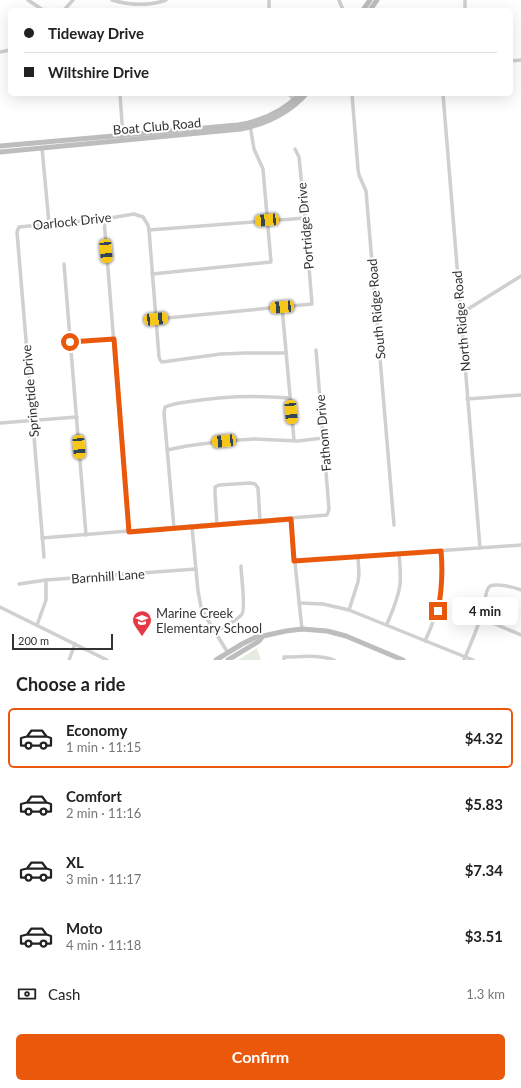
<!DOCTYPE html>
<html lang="en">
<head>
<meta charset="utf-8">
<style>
	:root { --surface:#fff; --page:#f6f6f6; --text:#222; --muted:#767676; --line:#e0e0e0; --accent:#ea580c }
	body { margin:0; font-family:Lato,sans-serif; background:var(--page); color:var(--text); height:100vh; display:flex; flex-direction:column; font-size:15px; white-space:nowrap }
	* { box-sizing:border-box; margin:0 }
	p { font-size:13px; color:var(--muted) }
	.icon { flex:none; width:22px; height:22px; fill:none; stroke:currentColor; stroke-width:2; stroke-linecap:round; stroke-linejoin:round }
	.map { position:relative; height:660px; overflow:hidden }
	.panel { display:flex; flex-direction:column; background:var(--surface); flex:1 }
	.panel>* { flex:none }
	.guide { position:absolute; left:8px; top:8px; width:505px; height:88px; border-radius:6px; box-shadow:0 4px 16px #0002; display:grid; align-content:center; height:88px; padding:0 16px; background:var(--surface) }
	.scale { position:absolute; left:12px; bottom:10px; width:101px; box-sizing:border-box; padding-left:4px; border:2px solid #333; border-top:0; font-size:11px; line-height:14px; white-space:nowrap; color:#333; -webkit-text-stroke:3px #fff; paint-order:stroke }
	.end { position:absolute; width:18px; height:18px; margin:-9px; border:5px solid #ea580c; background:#fff; box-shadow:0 0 0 2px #fff }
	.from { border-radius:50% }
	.bubble { position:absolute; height:28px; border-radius:6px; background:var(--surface); box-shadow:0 4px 16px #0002; font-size:13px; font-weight:700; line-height:28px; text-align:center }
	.car { position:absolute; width:12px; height:24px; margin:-12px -6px; border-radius:5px; box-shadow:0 0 3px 1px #0007; background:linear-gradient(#f5c518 24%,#345 0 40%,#f5c518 0 76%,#345 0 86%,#f5c518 0) }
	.guide b { display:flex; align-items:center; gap:14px; height:38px; font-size:15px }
	.guide b+b { border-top:1px solid var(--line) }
	.guide i { width:10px; height:10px; background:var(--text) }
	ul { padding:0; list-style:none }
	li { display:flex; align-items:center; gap:12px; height:60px; margin:0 8px 6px; padding:0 8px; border:2px solid transparent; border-radius:6px }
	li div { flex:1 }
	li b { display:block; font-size:15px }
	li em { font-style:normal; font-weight:700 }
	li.active { border-color:var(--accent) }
	li>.icon { width:36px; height:36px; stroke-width:1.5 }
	h2 { padding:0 16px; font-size:18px; line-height:48px }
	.pay { display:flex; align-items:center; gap:10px; height:44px; padding:0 16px; font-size:15px }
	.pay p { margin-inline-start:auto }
	.button { display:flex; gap:8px; margin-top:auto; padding:8px 16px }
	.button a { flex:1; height:46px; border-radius:6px; background:var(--accent); color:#fff; font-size:16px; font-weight:700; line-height:46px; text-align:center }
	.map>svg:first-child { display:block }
</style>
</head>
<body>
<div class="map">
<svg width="521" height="660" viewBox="0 0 521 660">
	<rect width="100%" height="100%" fill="#fff"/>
	<polygon fill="#e6ecdf" points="257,648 261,660 238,660"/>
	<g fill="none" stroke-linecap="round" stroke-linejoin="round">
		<g stroke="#d0d0d0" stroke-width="3.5">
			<polyline points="28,0 43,10"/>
			<path d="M112 0C129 5 149 6 166 0"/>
			<polyline points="269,0 269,10"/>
			<polyline points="339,0 343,10"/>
			<polyline points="64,10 73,0"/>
			<polyline points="465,10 465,0"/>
			<polyline points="0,52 10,50"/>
			<polyline points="511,61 521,60"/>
			<polyline points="120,94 123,137"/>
			<polyline points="289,94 294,100"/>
			<polyline points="352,94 358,169 359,175 366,191 394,525"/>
			<polyline points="443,94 480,548"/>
			<polyline points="42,148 49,223"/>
			<polyline points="104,219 129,532"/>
			<polyline points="149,230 305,218"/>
			<polyline points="64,264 86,535"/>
			<polyline points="152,274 271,262 263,169 254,149 250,125"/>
			<polyline points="282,307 294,440"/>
			<polyline points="460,314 521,276"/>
			<polyline points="156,319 312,304 305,218 299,157 295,149"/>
			<polyline points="71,342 114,339"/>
			<polyline points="467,399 521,395"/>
			<polyline points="0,423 77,417"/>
			<polyline points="167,450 187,446 224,441 254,439 298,441 323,438"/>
			<path d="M291 519C294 556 298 592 302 629"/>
			<polyline points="217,525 215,493 215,487 219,485 250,483 255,484 258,488 260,521"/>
			<polyline points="192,527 198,591 201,607 206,617 228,653"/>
			<path d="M174 528 164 413 165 407C172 404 179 403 186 402 221 396 255 395 290 398"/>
			<polyline points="42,538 327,515 329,509 316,350"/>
			<polyline points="44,557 17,232 19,227 104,219 134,214 143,217 148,225 149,230 159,357 160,360 162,362 221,354 246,353 286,353"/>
			<polyline points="294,561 521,545"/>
			<polyline points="19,584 46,580 196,569"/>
			<polyline points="299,603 323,604 349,610 473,660"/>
			<polyline points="0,607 107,660"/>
			<polyline points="349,610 358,582 359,574 358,557"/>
			<polyline points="481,618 521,635"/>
			<path d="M387 624C392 612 398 599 400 585 401 575 400 564 399 554"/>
			<polyline points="37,625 46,600 46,580"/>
			<path d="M215 632C222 628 237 621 242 614 246 609 241 575 241 566"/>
			<path d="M425 641C440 609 444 586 441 551"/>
			<polyline points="69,660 75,644"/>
			<path d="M284 660V657C300 657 319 654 334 660"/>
			<path d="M464 660C471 643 479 625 484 607 485 601 485 590 490 586 497 583 514 587 521 590"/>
		</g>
		<g stroke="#bdbdbd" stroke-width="5">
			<polyline points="363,10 370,0"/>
			<polyline points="370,10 377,0"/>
			<path d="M0 146 238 125C262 121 283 112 300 94"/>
			<path d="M0 152 241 129C265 124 289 113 306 94"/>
			<polyline points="216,660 242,644 256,637 263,636 286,631 302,629 327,631 346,636 403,660"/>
			<polyline points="228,660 259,641 263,636"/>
		</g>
	</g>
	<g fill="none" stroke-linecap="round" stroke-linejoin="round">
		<path stroke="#ea580c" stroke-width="5" d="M70 342 114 339 129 532 291 519 294 561 441 551C443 572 442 589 438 611"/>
	</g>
	<defs>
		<g id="school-pin" transform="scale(1)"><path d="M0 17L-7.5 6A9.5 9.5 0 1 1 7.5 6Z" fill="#e63946" stroke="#fff"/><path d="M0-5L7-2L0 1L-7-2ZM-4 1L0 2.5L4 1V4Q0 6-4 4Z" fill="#fff"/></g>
	</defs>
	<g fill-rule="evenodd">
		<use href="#school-pin" x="142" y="620"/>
	</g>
	<g text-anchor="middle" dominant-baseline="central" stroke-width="4" stroke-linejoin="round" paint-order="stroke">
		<g font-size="13" fill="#333" stroke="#fff">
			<text transform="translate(157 126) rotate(-5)">Boat Club Road</text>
			<text transform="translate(72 221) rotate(-6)">Oarlock Drive</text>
			<text transform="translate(305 226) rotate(-95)">Portridge Drive</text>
			<text transform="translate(376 309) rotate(-95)">South Ridge Road</text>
			<text transform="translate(461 321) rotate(-95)">North Ridge Road</text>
			<text transform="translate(30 391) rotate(-95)">Springtide Drive</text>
			<text transform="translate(323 433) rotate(-95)">Fathom Drive</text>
			<text transform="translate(108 576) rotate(-4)">Barnhill Lane</text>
		</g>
		<g font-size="13" fill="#333" stroke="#fff" text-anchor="start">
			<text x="156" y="613">Marine Creek<tspan x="156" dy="15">Elementary School</tspan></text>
		</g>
	</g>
</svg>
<div class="scale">200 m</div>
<i class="end from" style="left:70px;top:342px"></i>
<i class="end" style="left:438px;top:611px"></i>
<div class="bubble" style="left:452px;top:597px;width:66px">4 min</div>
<i class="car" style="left:267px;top:220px;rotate:265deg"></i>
<i class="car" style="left:106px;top:251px;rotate:175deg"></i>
<i class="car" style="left:282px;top:307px;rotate:265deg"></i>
<i class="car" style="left:156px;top:319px;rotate:84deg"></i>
<i class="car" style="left:291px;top:412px;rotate:175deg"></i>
<i class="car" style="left:224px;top:441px;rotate:264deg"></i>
<i class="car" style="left:79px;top:447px;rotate:175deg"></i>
<div class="guide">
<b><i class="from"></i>Tideway Drive</b>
<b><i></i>Wiltshire Drive</b>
</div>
</div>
<section class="panel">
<h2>Choose a ride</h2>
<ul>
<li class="active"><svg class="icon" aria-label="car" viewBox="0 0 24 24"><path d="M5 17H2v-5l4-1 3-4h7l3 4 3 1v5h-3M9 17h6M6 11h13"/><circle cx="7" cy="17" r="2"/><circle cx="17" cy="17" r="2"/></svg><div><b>Economy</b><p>1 min · 11:15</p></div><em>$4.32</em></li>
<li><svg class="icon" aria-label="car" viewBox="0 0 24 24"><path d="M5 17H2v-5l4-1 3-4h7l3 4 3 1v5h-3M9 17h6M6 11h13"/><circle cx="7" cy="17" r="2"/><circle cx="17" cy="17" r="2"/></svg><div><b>Comfort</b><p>2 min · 11:16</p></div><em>$5.83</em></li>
<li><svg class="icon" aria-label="car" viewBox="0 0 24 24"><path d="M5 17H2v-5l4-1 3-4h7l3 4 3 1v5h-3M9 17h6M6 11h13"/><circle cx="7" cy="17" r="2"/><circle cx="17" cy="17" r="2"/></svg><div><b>XL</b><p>3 min · 11:17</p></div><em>$7.34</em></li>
<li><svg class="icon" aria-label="car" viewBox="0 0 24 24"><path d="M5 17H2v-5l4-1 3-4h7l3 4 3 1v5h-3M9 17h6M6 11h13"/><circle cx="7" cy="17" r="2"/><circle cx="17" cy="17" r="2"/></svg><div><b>Moto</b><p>4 min · 11:18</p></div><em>$3.51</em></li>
</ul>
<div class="pay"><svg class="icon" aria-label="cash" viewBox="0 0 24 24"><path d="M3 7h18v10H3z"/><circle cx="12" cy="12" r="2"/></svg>Cash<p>1.3 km</p></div>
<div class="button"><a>Confirm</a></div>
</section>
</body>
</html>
